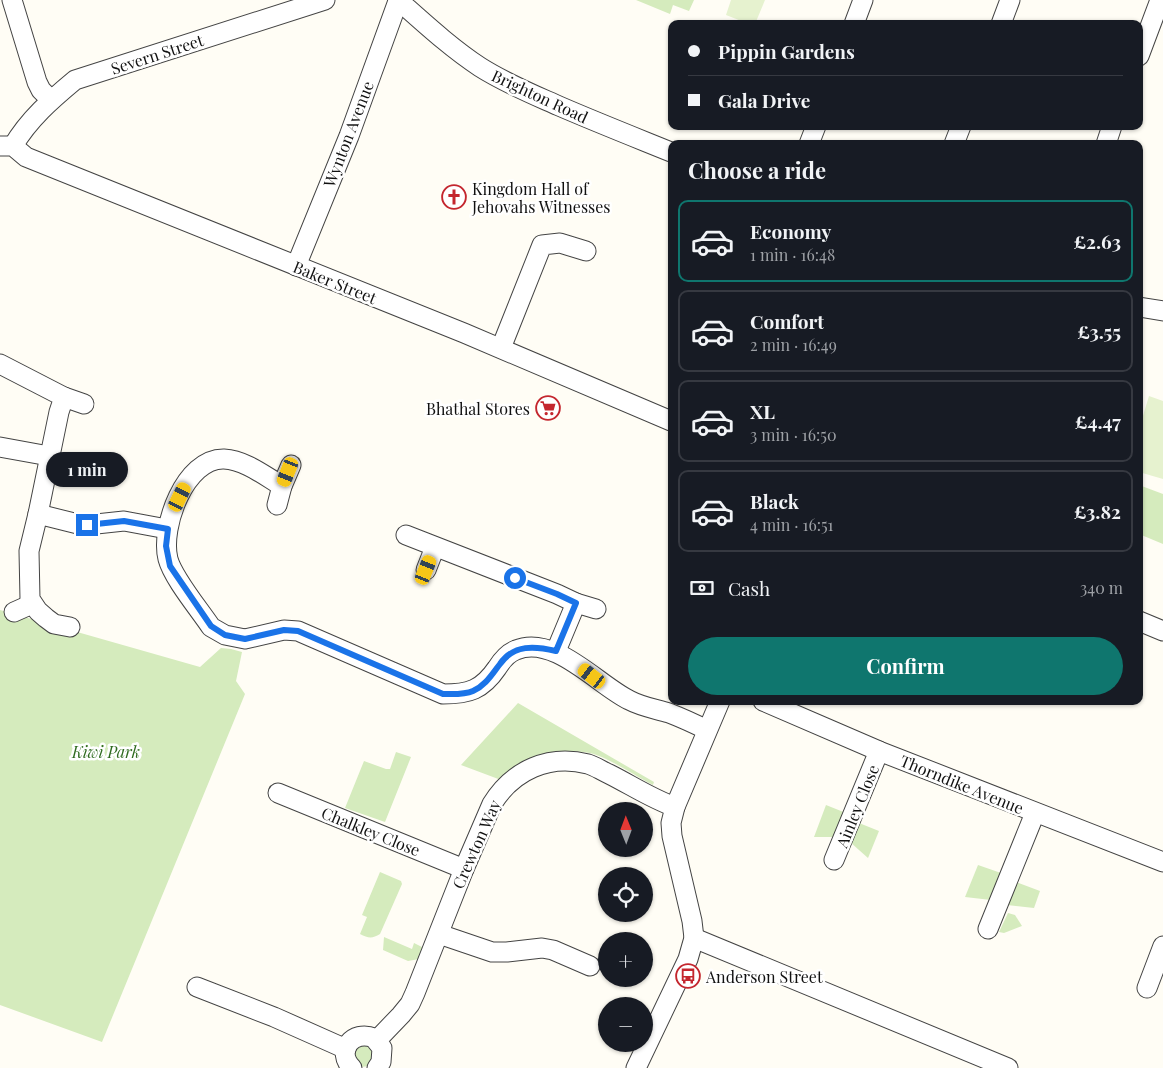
<!DOCTYPE html>
<html lang="en">
<head>
<meta charset="utf-8">
<style>
	:root { --surface:#171b24; --page:#242831; --text:#f1f3f6; --muted:#9ea1a6; --line:#363941; --accent:#0f766e }
	body { margin:0; font-family:"Playfair Display",serif; background:var(--page); color:var(--text); height:100vh; display:flex; flex-direction:column; font-size:19px; white-space:nowrap }
	* { box-sizing:border-box; margin:0 }
	p { font-size:16px; color:var(--muted) }
	.icon { flex:none; width:28px; height:28px; fill:none; stroke:currentColor; stroke-width:2; stroke-linecap:round; stroke-linejoin:round }
	.map { position:relative; flex:1; overflow:hidden }
	.panel { position:absolute; left:668px; top:140px; width:475px; height:565px; display:flex; flex-direction:column; background:var(--surface); border-radius:10px; box-shadow:0 1px 4px #0004 }
	.panel>* { flex:none }
	.hud { position:absolute; left:668px; top:20px; width:475px; height:110px; border-radius:10px; box-shadow:0 1px 4px #0004; display:grid; align-content:center; height:110px; padding:0 20px; background:var(--surface) }
	.needle { width:32px; rotate:359deg }
	.tools { position:absolute; left:598px; top:802px; display:grid; gap:10px }
	.tools a { display:grid; place-items:center; width:55px; height:55px; border-radius:50%; background:var(--surface); box-shadow:0 1px 4px #0004; font-size:25px }
	.end { position:absolute; width:22px; height:22px; margin:-11px; border:6px solid #1a73e8; background:#fff; box-shadow:0 0 0 2px #fff }
	.from { border-radius:50% }
	.bubble { position:absolute; height:35px; border-radius:18px; background:var(--surface); box-shadow:0 1px 4px #0004; font-size:16px; font-weight:700; line-height:35px; text-align:center }
	.car { position:absolute; width:15px; height:30px; margin:-15px -8px; border-radius:6px; box-shadow:0 0 4px 1px #0007; background:linear-gradient(#f5c518 24%,#345 0 40%,#f5c518 0 76%,#345 0 86%,#f5c518 0) }
	.hud b { display:flex; align-items:center; gap:18px; height:48px; font-size:19px }
	.hud b+b { border-top:1px solid var(--line) }
	.hud i { width:12px; height:12px; background:var(--text) }
	ul { padding:0; list-style:none }
	li { display:flex; align-items:center; gap:15px; height:82px; margin:0 10px 8px; padding:0 10px; border:2px solid var(--line); border-radius:10px }
	li div { flex:1 }
	li b { display:block; font-size:19px }
	li em { font-style:normal; font-weight:700 }
	li.active { border-color:var(--accent) }
	li>.icon { width:45px; height:45px; stroke-width:1.5 }
	h2 { padding:0 20px; font-size:22px; line-height:60px }
	.pay { display:flex; align-items:center; gap:12px; height:55px; padding:0 20px; font-size:19px }
	.pay p { margin-inline-start:auto }
	.primary-button { display:flex; gap:10px; margin-top:auto; padding:10px 20px }
	.primary-button a { flex:1; height:58px; border-radius:30px; background:var(--accent); color:#fff; font-size:20px; font-weight:700; line-height:58px; text-align:center }
	.map>svg:first-child { display:block }
</style>
</head>
<body>
<div class="map">
<svg width="1163" height="1068" viewBox="0 0 1163 1068">
	<rect width="100%" height="100%" fill="#fffdf5"/>
	<g fill="#d5ebbd">
		<polygon points="636,0 694,0 689,11 673,5 670,14"/>
		<polygon points="1139,485 1163,494 1163,544 1139,534"/>
		<polygon points="0,610 200,667 221,648 231,649 242,652 236,681 245,694 102,1042 0,1005"/>
		<path d="M518 703 654 782 653 785C635 776 608 757 590 753 554 747 527 757 501 780L461 765Z"/>
		<polygon points="396,752 411,757 385,822 345,808 364,761 386,769 390,769"/>
		<polygon points="826,805 846,813 837,837 814,837"/>
		<polygon points="859,823 879,831 868,858 850,842"/>
		<polygon points="978,865 1001,873 991,900 965,897"/>
		<path d="M380 872 401 881 402 884 380 934C372 939 368 938 360 934L367 917 362 915Z"/>
		<polygon points="1016,882 1040,891 1034,908 1007,905"/>
		<polygon points="1008,913 1015,915 1022,926 1004,933 999,932"/>
		<polygon points="384,937 412,949 414,943 424,948 419,959 408,961 383,950"/>
		<polygon points="361,1042 376,1049 369,1066 361,1067 356,1064 353,1049"/>
	</g>
	<g fill="#e6f2cf">
		<polygon points="731,0 765,0 755,24 749,24 726,15"/>
		<polygon points="1149,396 1163,401 1163,479 1139,472 1139,429"/>
	</g>
	<g fill="none" stroke-linecap="round" stroke-linejoin="round">
		<g stroke="#444" stroke-width="21">
			<g id="minor">
				<polyline points="12,0 37,82 41,90 51,100"/>
				<path d="M398 0C424 23 451 48 480 67 505 83 532 94 559 106 596 122 634 137 671 152"/>
				<polyline points="854,24 863,0"/>
				<polyline points="1001,24 1010,0"/>
				<polyline points="1139,56 1160,0"/>
				<polyline points="809,144 816,126"/>
				<polyline points="954,144 961,126"/>
				<polyline points="1106,144 1112,126"/>
				<polyline points="0,146 13,146 26,157 464,333 671,421"/>
				<path d="M13 146C29 119 51 100 75 80L325 0"/>
				<polyline points="296,266 349,136 398,1"/>
				<polyline points="1139,307 1163,311"/>
				<polyline points="501,348 542,245 560,243 586,251"/>
				<polyline points="0,364 64,397 59,412 38,514 29,551 30,599 38,611 46,618 54,624 70,627"/>
				<polyline points="64,397 84,404"/>
				<polyline points="0,447 49,456"/>
				<path d="M282 486C265 476 245 460 224 459 185 458 160 527 168 559 173 578 199 609 211 627L225 635 245 639 284 630 298 631 443 694C469 694 482 690 497 668 502 660 508 653 516 650 554 634 598 685 629 700 642 707 656 709 669 713 682 718 695 724 707 730"/>
				<polyline points="277,505 282,486 291,465"/>
				<polyline points="38,514 78,524 87,525 124,521 167,529"/>
				<polyline points="406,535 557,594 576,603 596,609"/>
				<polyline points="426,570 435,547"/>
				<polyline points="14,612 32,604"/>
				<polyline points="1139,621 1163,631"/>
				<polyline points="556,651 576,603"/>
				<polyline points="763,701 879,751 1163,862"/>
				<polyline points="278,793 464,869"/>
				<polyline points="834,860 879,751"/>
				<polyline points="988,929 1035,813"/>
				<polyline points="439,934 492,952 507,952 542,948 553,950 590,966"/>
				<polyline points="694,938 1008,1068"/>
				<polyline points="197,987 274,1017 346,1049"/>
				<polyline points="1147,988 1163,946"/>
				<path d="M377 1040 401 1015 410 1004 415 993 464 869 492 804C513 770 549 754 588 764 595 766 602 771 609 774 631 785 652 799 675 807"/>
				<path d="M352 1068C335 1051 353 1029 374 1038L382 1048 381 1062 377 1068"/>
				<polyline points="636,1068 688,959 694,938 692,921 672,836 671,823 675,807 720,701"/>
			</g>
		</g>
		<use href="#minor" stroke="#fff" stroke-width="19"/>
	</g>
	<g fill="none" stroke-linecap="round" stroke-linejoin="round">
		<path stroke="#1a73e8" stroke-width="6" d="M87 525 124 521 168 529 166 546 170 566 211 626 225 635 245 639 284 630 298 631 443 694C453 694 464 695 473 691 486 685 492 674 500 664 514 644 535 646 556 651L576 603 557 594 515 578"/>
	</g>
	<defs>
		<g id="church-ring" transform="scale(1.25)"><circle r="9.5" fill="#fff" stroke="#c4262e" stroke-width="1.5"/><path d="M-1.2-6h2.4v3.5h3.3v2.4h-3.3V6h-2.4V-.1h-3.3v-2.4h3.3Z" fill="#c4262e"/></g>
		<g id="supermarket-ring" transform="scale(1.25)"><circle r="9.5" fill="#fff" stroke="#c4262e" stroke-width="1.5"/><path d="M-6-5.5h2.5l.6 2H6L4.5 2H-2.5L-4.4-4H-6ZM-1.5 3.2a1.3 1.3 0 1 0 .1 0ZM3 3.2a1.3 1.3 0 1 0 .1 0Z" fill="#c4262e"/></g>
		<g id="bus-ring" transform="scale(1.25)"><circle r="9.5" fill="#fff" stroke="#c4262e" stroke-width="1.5"/><path d="M-5-6H5V4H4V6H2V4H-2V6H-4V4H-5ZM-3.5-4V0h7V-4ZM-3.5 1.2v1.5H-2V1.2ZM2 1.2v1.5H3.5V1.2Z" fill="#c4262e"/></g>
	</defs>
	<g fill-rule="evenodd">
		<use href="#church-ring" x="454" y="197"/>
		<use href="#supermarket-ring" x="548" y="408"/>
		<use href="#bus-ring" x="688" y="976"/>
	</g>
	<g text-anchor="middle" dominant-baseline="central" stroke-width="5" stroke-linejoin="round" paint-order="stroke">
		<g font-size="16" fill="#111" stroke="#fff">
			<text transform="translate(157 54) rotate(-18)">Severn Street</text>
			<text transform="translate(540 96) rotate(25)">Brighton Road</text>
			<text transform="translate(348 134) rotate(-69)">Wynton Avenue</text>
			<text transform="translate(335 282) rotate(22)">Baker Street</text>
			<text transform="translate(962 784) rotate(22)">Thorndike Avenue</text>
			<text transform="translate(857 806) rotate(-68)">Ainley Close</text>
			<text transform="translate(371 831) rotate(22)">Chalkley Close</text>
			<text transform="translate(476 844) rotate(-66)">Crewton Way</text>
		</g>
		<g font-size="16" fill="#111" stroke="#fff" text-anchor="start">
			<text x="472" y="188">Kingdom Hall of<tspan x="472" dy="18">Jehovahs Witnesses</tspan></text>
			<text x="530" y="408" text-anchor="end">Bhathal Stores</text>
			<text x="706" y="976">Anderson Street</text>
		</g>
		<g font-size="16" font-style="italic" fill="#2f6b1f" stroke="#fff">
			<text x="106" y="751">Kiwi Park</text>
		</g>
	</g>
</svg>
<div class="tools">
<a><svg class="needle" viewBox="-14 -14 28 28"><path d="M0-13l5 13h-10z" fill="#e53935"/><path d="M0 13l5-13h-10z" fill="#9ea1a6"/></svg></a>
<a><svg class="icon" aria-label="locate" viewBox="0 0 24 24"><circle cx="12" cy="12" r="6"/><path d="M12 2v4M12 18v4M2 12h4M18 12h4"/></svg></a>
<a>+</a>
<a>−</a>
</div>
<i class="end from" style="left:515px;top:578px"></i>
<i class="end" style="left:87px;top:525px"></i>
<div class="bubble" style="left:46px;top:452px;width:82px">1 min</div>
<i class="car" style="left:288px;top:472px;rotate:202deg"></i>
<i class="car" style="left:180px;top:497px;rotate:26deg"></i>
<i class="car" style="left:426px;top:570px;rotate:22deg"></i>
<i class="car" style="left:592px;top:676px;rotate:308deg"></i>
<div class="hud">
<b><i class="from"></i>Pippin Gardens</b>
<b><i></i>Gala Drive</b>
</div>
<section class="panel">
<h2>Choose a ride</h2>
<ul>
<li class="active"><svg class="icon" aria-label="car" viewBox="0 0 24 24"><path d="M5 17H2v-5l4-1 3-4h7l3 4 3 1v5h-3M9 17h6M6 11h13"/><circle cx="7" cy="17" r="2"/><circle cx="17" cy="17" r="2"/></svg><div><b>Economy</b><p>1 min · 16:48</p></div><em>£2.63</em></li>
<li><svg class="icon" aria-label="car" viewBox="0 0 24 24"><path d="M5 17H2v-5l4-1 3-4h7l3 4 3 1v5h-3M9 17h6M6 11h13"/><circle cx="7" cy="17" r="2"/><circle cx="17" cy="17" r="2"/></svg><div><b>Comfort</b><p>2 min · 16:49</p></div><em>£3.55</em></li>
<li><svg class="icon" aria-label="car" viewBox="0 0 24 24"><path d="M5 17H2v-5l4-1 3-4h7l3 4 3 1v5h-3M9 17h6M6 11h13"/><circle cx="7" cy="17" r="2"/><circle cx="17" cy="17" r="2"/></svg><div><b>XL</b><p>3 min · 16:50</p></div><em>£4.47</em></li>
<li><svg class="icon" aria-label="car" viewBox="0 0 24 24"><path d="M5 17H2v-5l4-1 3-4h7l3 4 3 1v5h-3M9 17h6M6 11h13"/><circle cx="7" cy="17" r="2"/><circle cx="17" cy="17" r="2"/></svg><div><b>Black</b><p>4 min · 16:51</p></div><em>£3.82</em></li>
</ul>
<div class="pay"><svg class="icon" aria-label="cash" viewBox="0 0 24 24"><path d="M3 7h18v10H3z"/><circle cx="12" cy="12" r="2"/></svg>Cash<p>340 m</p></div>
<div class="primary-button"><a>Confirm</a></div>
</section>
</div>
</body>
</html>
